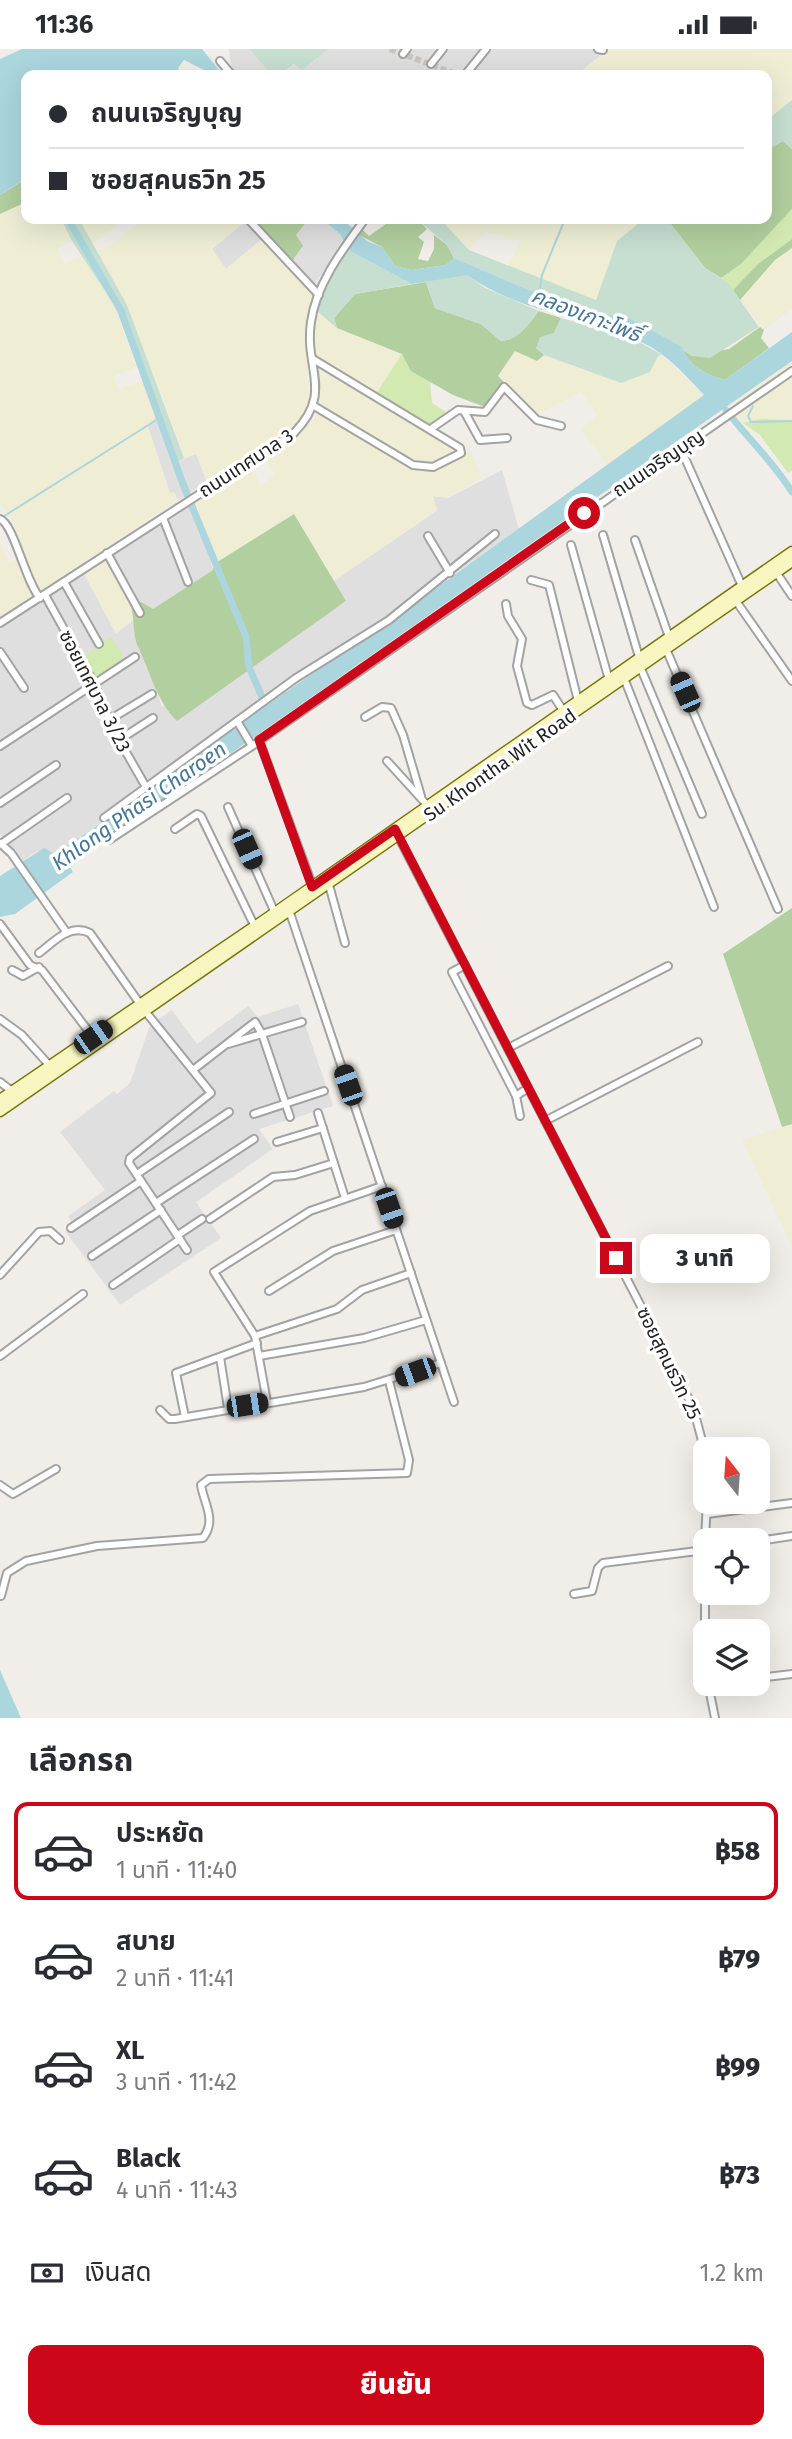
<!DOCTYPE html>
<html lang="th">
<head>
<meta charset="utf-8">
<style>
	:root { --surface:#fff; --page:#f7f7f7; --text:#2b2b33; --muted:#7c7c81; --line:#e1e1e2; --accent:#cc071a }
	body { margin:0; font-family:"Fira Sans","Noto Sans Thai",sans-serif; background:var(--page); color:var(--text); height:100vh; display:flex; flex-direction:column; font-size:26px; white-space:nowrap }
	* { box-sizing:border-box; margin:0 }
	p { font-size:23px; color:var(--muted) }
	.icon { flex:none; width:38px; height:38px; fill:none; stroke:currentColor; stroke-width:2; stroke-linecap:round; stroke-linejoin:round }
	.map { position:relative; height:1669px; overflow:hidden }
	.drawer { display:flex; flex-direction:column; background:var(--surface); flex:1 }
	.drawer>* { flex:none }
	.banner { position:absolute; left:21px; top:21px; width:751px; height:154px; border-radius:14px; box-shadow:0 7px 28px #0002; display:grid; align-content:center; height:154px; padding:0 28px; background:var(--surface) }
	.needle { width:46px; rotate:343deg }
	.tools { position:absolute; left:693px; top:1388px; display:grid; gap:14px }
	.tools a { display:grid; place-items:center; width:77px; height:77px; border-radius:14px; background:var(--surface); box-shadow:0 7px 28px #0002; font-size:35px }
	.end { position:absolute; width:32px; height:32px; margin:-16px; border:9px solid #cc071a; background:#fff; box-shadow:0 0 0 4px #fff }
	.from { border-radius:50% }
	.bubble { position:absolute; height:49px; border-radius:14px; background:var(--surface); box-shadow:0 7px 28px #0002; font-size:23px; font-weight:800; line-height:49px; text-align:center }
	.car { position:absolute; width:21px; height:42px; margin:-21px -10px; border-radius:9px; box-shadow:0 0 5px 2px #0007; background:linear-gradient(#222 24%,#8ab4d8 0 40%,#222 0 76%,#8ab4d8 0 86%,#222 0) }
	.banner b { display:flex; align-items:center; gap:24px; height:66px; font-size:26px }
	.banner b+b { border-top:2px solid var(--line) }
	.banner i { width:18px; height:18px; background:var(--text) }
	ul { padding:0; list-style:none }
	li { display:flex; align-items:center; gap:21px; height:98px; margin:0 14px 10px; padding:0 14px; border:4px solid transparent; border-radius:14px }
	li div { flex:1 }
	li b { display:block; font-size:26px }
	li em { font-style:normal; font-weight:800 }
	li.active { border-color:var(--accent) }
	li>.icon { width:63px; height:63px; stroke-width:1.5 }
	h2 { padding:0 28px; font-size:32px; line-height:84px }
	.pay { display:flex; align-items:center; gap:18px; height:77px; padding:0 28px; font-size:26px }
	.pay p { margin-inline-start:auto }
	.cta { display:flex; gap:14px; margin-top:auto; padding:14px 28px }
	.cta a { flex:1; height:80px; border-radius:14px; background:var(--accent); color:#fff; font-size:28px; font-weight:800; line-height:80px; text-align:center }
	.status { display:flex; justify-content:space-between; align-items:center; height:49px; padding:0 35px; background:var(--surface); direction:ltr }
	.status svg { height:19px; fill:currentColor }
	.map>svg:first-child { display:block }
</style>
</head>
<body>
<div class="status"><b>11:36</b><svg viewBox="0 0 49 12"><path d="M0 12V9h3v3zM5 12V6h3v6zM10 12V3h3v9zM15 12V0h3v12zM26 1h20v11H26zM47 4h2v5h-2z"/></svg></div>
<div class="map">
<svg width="792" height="1669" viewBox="0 0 792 1669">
	<rect width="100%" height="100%" fill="#f1eee9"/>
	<g fill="#e0dfdf">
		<polygon points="229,0 249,0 272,26 232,26"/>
		<polygon points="329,0 609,0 576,26 280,26 295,15 302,21"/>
		<polygon points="302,170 322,170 340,185 344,195 314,236 291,214 302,200 296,186 306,175"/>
		<polygon points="246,172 261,191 226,220 212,200"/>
		<polygon points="157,366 184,448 178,451 174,444 170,445 148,378"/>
		<polygon points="196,404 207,433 191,443 178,413"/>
		<polygon points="502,421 519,480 173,721 165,731 55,805 37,802 23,812 0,785 0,571 4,576 83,523 116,584 133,571 139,601 145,607 162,658 346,553 334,532 436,462 432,447 448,449"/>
		<polygon points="195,454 213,521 138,570 107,508"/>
		<polygon points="298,955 333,1057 259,1080 273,1100 196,1153 221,1189 120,1256 65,1182 74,1177 68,1167 105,1141 60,1083 114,1042 117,1045 130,1034 150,976 172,961 197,995 248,957 258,968"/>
	</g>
	<g fill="#efeed5">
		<polygon points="609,0 792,0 792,51 767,71 766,26 576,26"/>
		<polygon points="26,153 26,170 61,170 72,192 58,199 64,214 82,207 115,257 136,319 114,327 118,340 143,332 157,366 148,378 170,444 174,443 178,451 0,568 0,492 8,513 25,508 12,470 0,455 0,165"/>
		<polygon points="79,170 126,170 92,194"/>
		<polygon points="143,170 244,170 246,172 212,200 226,220 261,191 315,249 306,269 309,358 292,379 207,433 196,405 184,409 163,348 97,200 105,200"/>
		<polygon points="440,170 644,170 617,192 596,251 507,218 521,191 485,183 469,201"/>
		<polygon points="792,199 792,260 764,281 740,251 775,211"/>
		<polygon points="318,263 337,279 402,305 431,382 472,404 482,429 448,449 433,447 437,461 334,532 293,465 214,515 195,454 251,418 261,436 275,426 264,408 313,372 319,356 313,284"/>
		<polygon points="516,301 537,312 544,306 621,334 662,306 704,346 607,416 581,380 597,366 581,343 536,366 498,328"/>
		<polygon points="792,312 792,371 760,370 743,374 729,358"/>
		<polygon points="107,508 134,564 133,571 116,585 83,523"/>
		<polygon points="792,1075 792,1198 742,1091"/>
	</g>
	<g fill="#d2e9b1">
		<polygon points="792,160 792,190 758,215 733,241 721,229 741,215"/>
		<polygon points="402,305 411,322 430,331 432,354 446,363 431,382 374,348"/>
		<polygon points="760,370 792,371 792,422 788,424 760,386 743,374"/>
		<polygon points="111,588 125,609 96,630 83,608"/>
	</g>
	<g fill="#b2cf9f">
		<polygon points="783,92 792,100 792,160 741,215 721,229 705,219 670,174 673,170 766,170 767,101"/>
		<polygon points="24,131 26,153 0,165 0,146"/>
		<polygon points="260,170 302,170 306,174 296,186 303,197 291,214 259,179"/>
		<polygon points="393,170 417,170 427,180 418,188 424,193 418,210 428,212 434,200 434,186 447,196 454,209 446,216 411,221 395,217 382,198 359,186 363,181 369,187"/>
		<polygon points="792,190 792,199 775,211 740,251 733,241 758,215"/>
		<path d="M426 233 435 259 481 275 501 292C519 291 528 275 539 262L561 269 554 284 536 299 544 306 537 312 515 302 498 327 504 333 485 358 453 346 411 322 402 305 337 279 334 269 355 245Z"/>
		<path d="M760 278 764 281 761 289 769 299 725 331C707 326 688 317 682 298L692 307 729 300Z"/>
		<path d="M294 465 346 552 177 672C156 651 151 625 139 600 131 585 136 567 129 552L141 553 153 560 213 521 214 515Z"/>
		<polygon points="792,859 792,1075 782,1078 723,905"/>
	</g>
	<g fill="#c6dfd1">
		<polygon points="249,0 329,0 302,21 294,15 280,26 272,26"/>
		<polygon points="792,51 792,100 783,92 767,101 767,71"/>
		<polygon points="61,170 79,170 127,256 184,409 178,413 191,443 184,448 157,366 115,257 72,192"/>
		<polygon points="417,170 440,170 469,201 596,251 617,192 644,170 673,170 670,174 705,219 728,234 759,278 710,309 692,307 627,268 606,267 567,250 531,242 454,209 447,196"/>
		<path d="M348 201 412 235 355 245 334 269 337 279 318 263C319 240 336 220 348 201Z"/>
		<path d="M456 226H467L485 239 539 262C528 275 519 291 501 292L481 275 435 259 426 233Z"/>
		<path d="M561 269C597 279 632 286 662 306L658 307 650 323 621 334 544 306 536 299 540 288 554 284Z"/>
	</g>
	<g fill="#abd6dd">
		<polygon points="22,0 202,0 223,26 214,26 184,11 178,19 180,26 26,26 26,129 0,146 0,10"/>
		<path d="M322 170H342L367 192 382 198 395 217 411 221 446 216 454 209 531 242 567 250 606 267 627 268 682 298C688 317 707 326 725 331L792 283V312L104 793 70 818 73 823 15 865 0 868V827L44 799 55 805 165 731 173 721 439 537 704 346C687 328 666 304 643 294 585 267 520 264 467 226L412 235 348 201 340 185Z"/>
		<polygon points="0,1621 21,1669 0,1669"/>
	</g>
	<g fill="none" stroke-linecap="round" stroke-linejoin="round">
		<g stroke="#abd6dd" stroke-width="2">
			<polyline points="539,244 542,226 565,170"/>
			<polyline points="753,357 748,367 751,373 792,372"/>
			<polyline points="1,469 161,368"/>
		</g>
		<g stroke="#abd6dd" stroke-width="7">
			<polyline points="68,170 121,262 184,438 246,588 249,618 262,648"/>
			<path d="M726 361C748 390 773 412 792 443"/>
		</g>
		<polyline stroke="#c8c5c1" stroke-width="6" stroke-dasharray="6 3" stroke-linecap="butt" points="390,0 458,26"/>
		<g stroke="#a3a3a3" stroke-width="10">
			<g id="minor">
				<polyline points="598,0 603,1"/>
				<polyline points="403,5 407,0"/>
				<polyline points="220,12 232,26"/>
				<polyline points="431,15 443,0"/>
				<polyline points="465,26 486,0"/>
				<polyline points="248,170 319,246"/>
				<polyline points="313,310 460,399 461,404 433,418 413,416 314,357"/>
				<polyline points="464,362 480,391 507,389"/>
				<polyline points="432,379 458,361 485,363 504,338 537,371 561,377"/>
				<polyline points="684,407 742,537"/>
				<polyline points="163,469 188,533"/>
				<path d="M0 470C14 475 25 532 40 549"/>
				<polyline points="603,486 639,608"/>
				<polyline points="428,487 450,524"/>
				<polyline points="635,491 669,588"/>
				<polyline points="571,496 609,631"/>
				<polyline points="107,504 140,564"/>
				<polyline points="776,523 792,547"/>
				<polyline points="531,531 549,536 578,652"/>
				<polyline points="64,533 99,595"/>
				<polyline points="45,546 95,636 115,684 146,738"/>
				<polyline points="736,552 792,632"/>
				<polyline points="506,555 508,567 522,590 517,617 527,654 532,656 553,646 564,663"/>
				<path d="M0 574 294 384C334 343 304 320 311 273 316 235 343 200 365 170"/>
				<polyline points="666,600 778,860"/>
				<polyline points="0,603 24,639"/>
				<polyline points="639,615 702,765"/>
				<polyline points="624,629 714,858"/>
				<polyline points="365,668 382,658 391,659 403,686 421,747"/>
				<polyline points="109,671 152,645"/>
				<polyline points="237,672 252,697"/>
				<polyline points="119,691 153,669"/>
				<polyline points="259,691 314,841"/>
				<polyline points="0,697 135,608"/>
				<polyline points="387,712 428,757"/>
				<polyline points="0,754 56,716"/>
				<polyline points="228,758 275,864"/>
				<polyline points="104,769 296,629 389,571 495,485"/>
				<polyline points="175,780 197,765 201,767 256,880"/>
				<polyline points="397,785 693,1358 705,1403"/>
				<polyline points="109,791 252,697 792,322"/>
				<polyline points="0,794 11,804 67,884"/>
				<polyline points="1,795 67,749"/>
				<polyline points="329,836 345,894"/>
				<polyline points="289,861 454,1353"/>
				<polyline points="0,875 30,916 42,921 93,988"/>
				<path d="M39 904C55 892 70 874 90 884L145 962 211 1044 130 1109 129 1114 187 1201"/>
				<polyline points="465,916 452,923 516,1047"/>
				<polyline points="12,921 23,927 39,918"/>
				<polyline points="0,970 22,986 50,1017"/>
				<polyline points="228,995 302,973"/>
				<polyline points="508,999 668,917"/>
				<polyline points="193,1021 255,973 262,985 290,1068"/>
				<polyline points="0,1033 13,1043"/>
				<polyline points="318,1064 345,1149"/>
				<polyline points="254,1065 324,1042"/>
				<polyline points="520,1067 516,1047 528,1039"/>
				<polyline points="545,1072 698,993"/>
				<polyline points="277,1093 323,1079"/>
				<polyline points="137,1125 229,1063"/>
				<polyline points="156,1154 254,1090"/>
				<polyline points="210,1170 273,1128 295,1126 334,1114"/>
				<polyline points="71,1179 141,1132"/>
				<polyline points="178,1186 202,1170"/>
				<polyline points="92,1207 161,1161"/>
				<polyline points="0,1226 39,1183 50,1182 60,1191"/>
				<polyline points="113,1236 180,1190"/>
				<polyline points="269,1242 333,1202 396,1181"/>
				<polyline points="255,1287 337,1260 362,1241 411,1224"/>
				<polyline points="0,1307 83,1245"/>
				<polyline points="259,1307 364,1289 426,1271"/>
				<polyline points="220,1308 228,1359"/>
				<polyline points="267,1353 255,1287 214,1223 310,1162 382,1137"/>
				<polyline points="160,1361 169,1370 175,1370 364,1338 441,1314"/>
				<polyline points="185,1368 176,1324 257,1294"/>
				<polyline points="0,1436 13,1445 56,1420"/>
				<polyline points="707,1465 792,1454"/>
				<polyline points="705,1491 707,1452"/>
				<polyline points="758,1492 792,1487"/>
				<polyline points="705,1493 705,1611"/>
				<polyline points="574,1545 592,1542 598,1519 603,1514 705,1501"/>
				<path d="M1 1547 7 1524 26 1512 97 1497 203 1489C217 1471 204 1455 201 1436L209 1430 407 1424 409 1411 389 1332"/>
				<polyline points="758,1629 792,1625"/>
				<polyline points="708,1634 715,1669"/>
			</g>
		</g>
		<g stroke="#777809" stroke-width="13">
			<g id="secondary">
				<polyline points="0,1051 275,864 792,503"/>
				<polyline points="0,1062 792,512"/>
			</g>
		</g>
		<use href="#minor" stroke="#fff" stroke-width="6"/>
		<use href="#secondary" stroke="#f8f6c0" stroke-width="10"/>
	</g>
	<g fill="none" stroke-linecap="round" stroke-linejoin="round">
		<polyline stroke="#cc071a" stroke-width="9" points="584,464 259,691 312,838 395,780 616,1209"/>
	</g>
	<g text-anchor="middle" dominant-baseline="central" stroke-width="7" stroke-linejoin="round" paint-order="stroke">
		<g font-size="19" fill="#222" stroke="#fff">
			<text transform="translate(246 414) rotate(-33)">ถนนเทศบาล 3</text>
			<text transform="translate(658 414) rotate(-34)">ถนนเจริญบุญ</text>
			<text transform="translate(95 642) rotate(63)">ซอยเทศบาล 3/23</text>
			<text transform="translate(500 716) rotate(-35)">Su Khontha Wit Road</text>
			<text transform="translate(669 1314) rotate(64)">ซอยสุคนธวิท 25</text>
		</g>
		<g font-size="21" font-style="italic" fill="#477797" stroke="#fff">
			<text transform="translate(586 266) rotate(21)">คลองเกาะโพธิ์</text>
			<text transform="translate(139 757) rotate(-35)">Khlong Phasi Charoen</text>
		</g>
	</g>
</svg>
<div class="tools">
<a><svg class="needle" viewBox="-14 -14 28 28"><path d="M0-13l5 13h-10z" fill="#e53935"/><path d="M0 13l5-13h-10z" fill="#7c7c81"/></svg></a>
<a><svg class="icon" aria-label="locate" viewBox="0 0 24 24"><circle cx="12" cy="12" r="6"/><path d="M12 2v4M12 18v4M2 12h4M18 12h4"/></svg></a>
<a><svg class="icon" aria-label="layers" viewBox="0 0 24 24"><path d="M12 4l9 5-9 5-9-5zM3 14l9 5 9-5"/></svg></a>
</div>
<i class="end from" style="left:584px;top:464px"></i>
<i class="end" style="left:616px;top:1209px"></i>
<div class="bubble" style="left:640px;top:1185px;width:130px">3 นาที</div>
<i class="car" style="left:685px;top:643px;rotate:336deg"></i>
<i class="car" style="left:247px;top:800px;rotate:156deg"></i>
<i class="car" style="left:93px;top:988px;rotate:55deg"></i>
<i class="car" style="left:348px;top:1036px;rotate:341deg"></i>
<i class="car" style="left:389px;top:1159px;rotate:161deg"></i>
<i class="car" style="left:415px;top:1323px;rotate:250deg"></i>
<i class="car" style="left:247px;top:1356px;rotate:81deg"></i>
<div class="banner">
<b><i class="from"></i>ถนนเจริญบุญ</b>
<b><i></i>ซอยสุคนธวิท 25</b>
</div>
</div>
<section class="drawer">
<h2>เลือกรถ</h2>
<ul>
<li class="active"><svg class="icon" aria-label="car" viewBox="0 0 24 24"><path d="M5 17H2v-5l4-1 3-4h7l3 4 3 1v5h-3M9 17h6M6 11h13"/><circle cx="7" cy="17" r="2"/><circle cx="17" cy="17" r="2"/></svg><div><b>ประหยัด</b><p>1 นาที · 11:40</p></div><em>฿58</em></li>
<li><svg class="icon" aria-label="car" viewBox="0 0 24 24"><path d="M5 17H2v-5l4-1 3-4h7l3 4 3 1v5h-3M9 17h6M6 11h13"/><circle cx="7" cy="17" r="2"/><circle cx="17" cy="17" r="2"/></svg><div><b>สบาย</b><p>2 นาที · 11:41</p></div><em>฿79</em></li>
<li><svg class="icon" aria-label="car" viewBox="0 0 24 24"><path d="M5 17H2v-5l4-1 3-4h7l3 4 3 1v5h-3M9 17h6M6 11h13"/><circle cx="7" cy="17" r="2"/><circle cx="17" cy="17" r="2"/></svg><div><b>XL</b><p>3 นาที · 11:42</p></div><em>฿99</em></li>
<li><svg class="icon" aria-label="car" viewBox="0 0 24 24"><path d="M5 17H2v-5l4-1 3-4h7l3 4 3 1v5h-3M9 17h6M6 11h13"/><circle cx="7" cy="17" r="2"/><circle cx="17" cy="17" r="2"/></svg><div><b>Black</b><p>4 นาที · 11:43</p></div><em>฿73</em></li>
</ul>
<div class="pay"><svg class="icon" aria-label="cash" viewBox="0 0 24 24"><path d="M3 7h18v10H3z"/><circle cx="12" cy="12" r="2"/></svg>เงินสด<p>1.2 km</p></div>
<div class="cta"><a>ยืนยัน</a></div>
</section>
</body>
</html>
